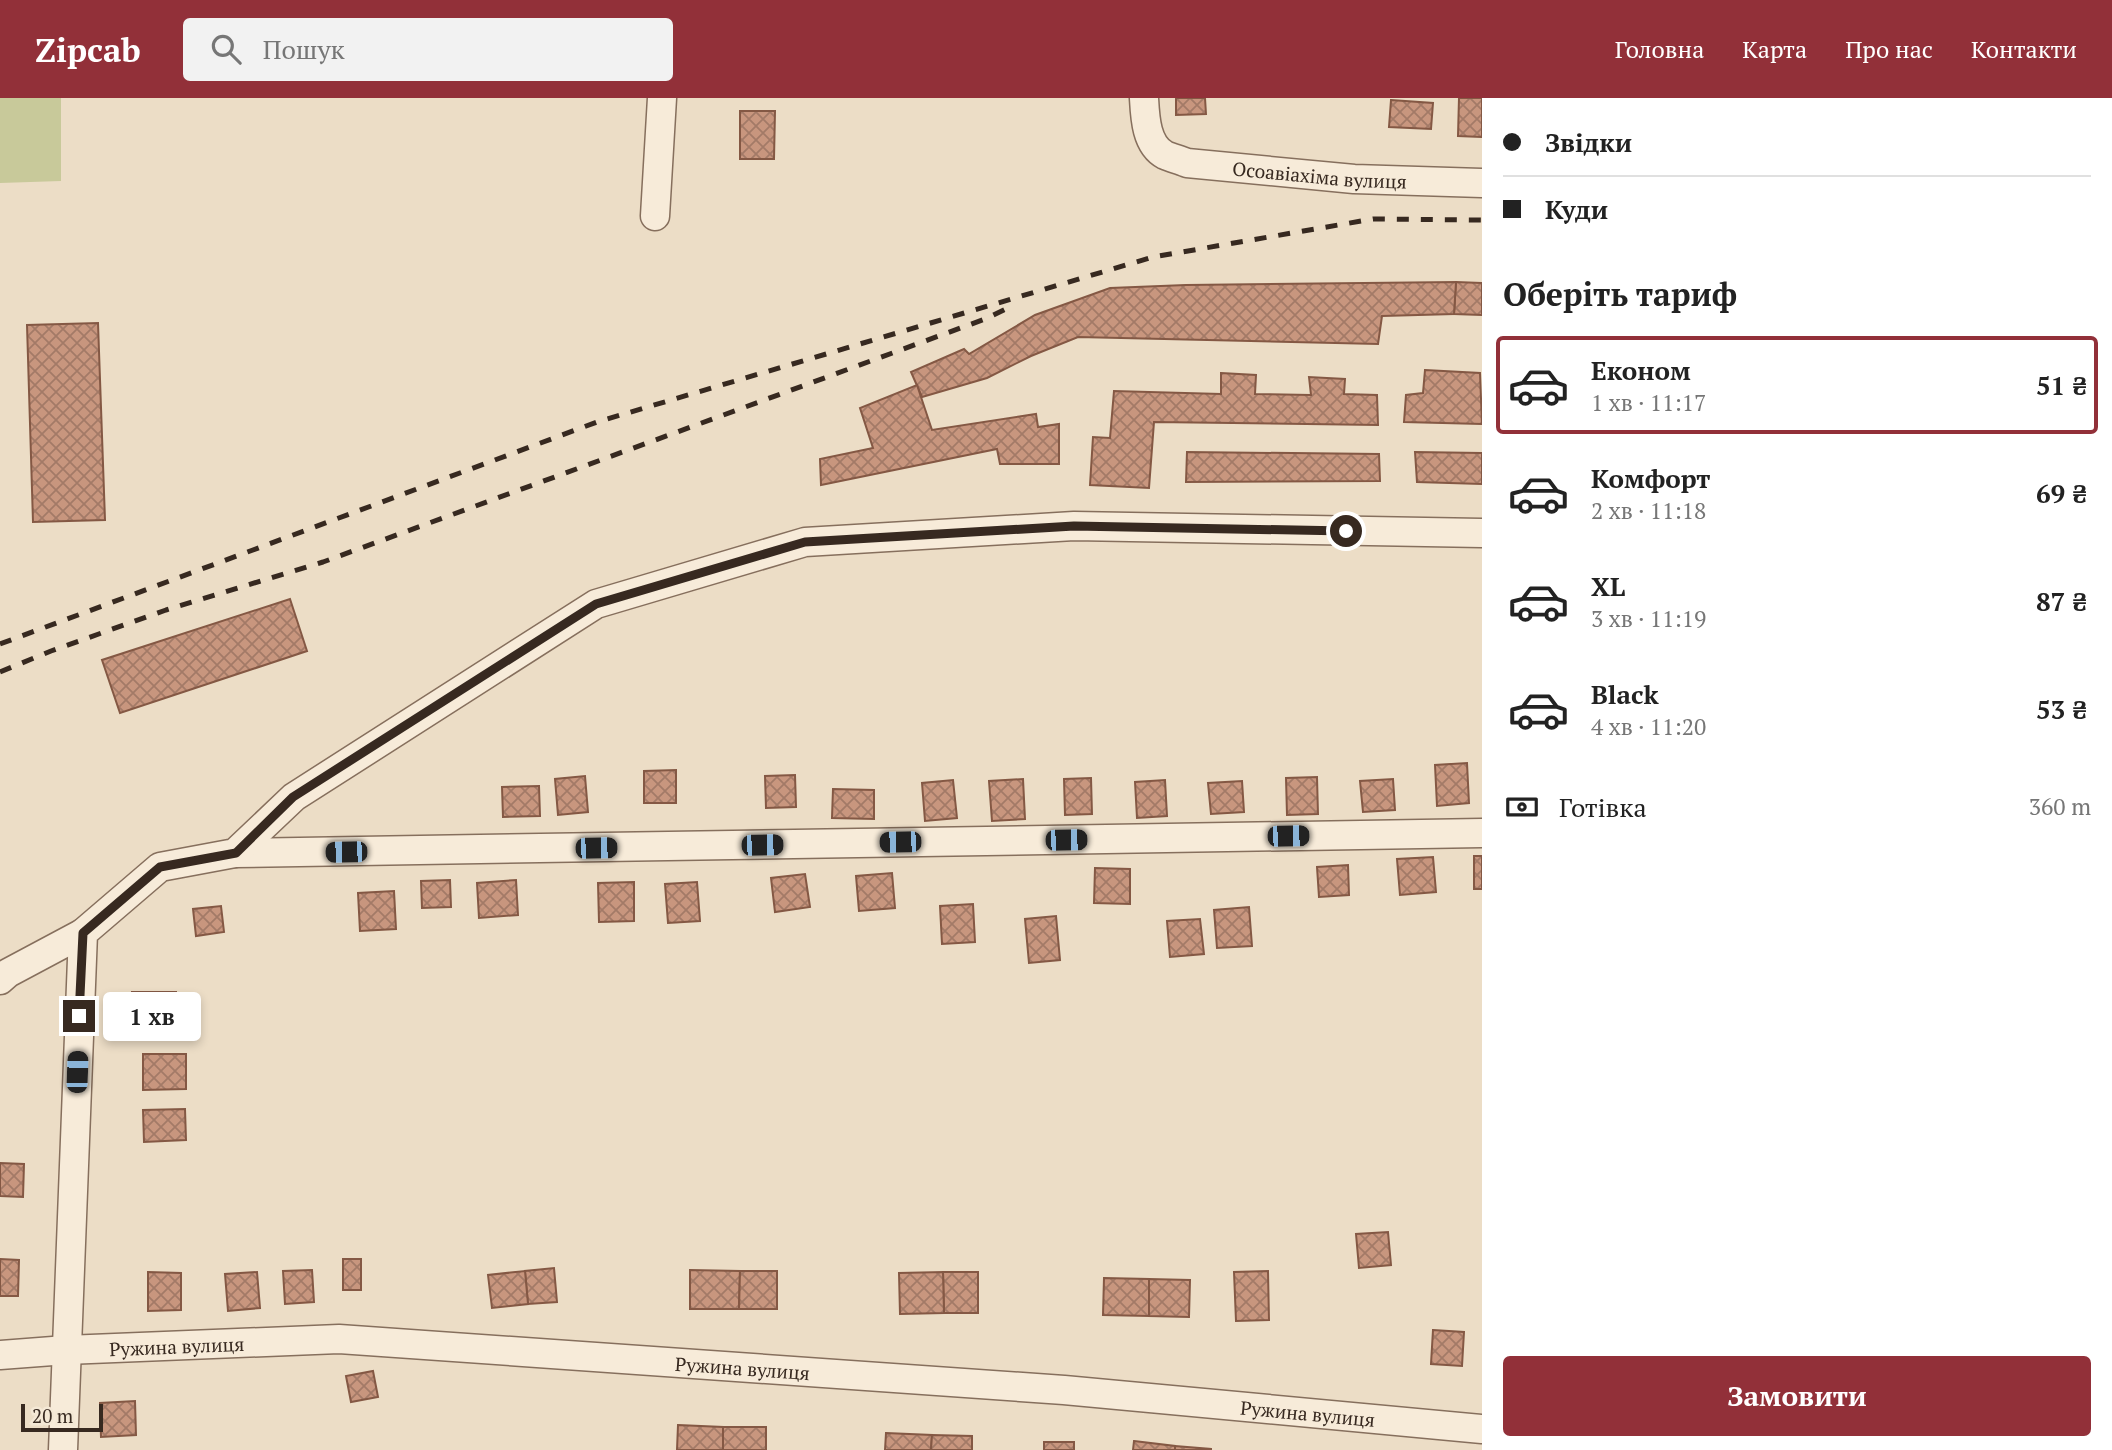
<!DOCTYPE html>
<html lang="uk">
<head>
<meta charset="utf-8">
<style>
	:root { --surface:#fff; --page:#f2f2f2; --text:#222; --muted:#767676; --line:#e0e0e0; --accent:#923039 }
	body { margin:0; font-family:"PT Serif",serif; background:var(--page); color:var(--text); height:100vh; display:flex; flex-direction:column; font-size:26px; white-space:nowrap }
	* { box-sizing:border-box; margin:0 }
	p { font-size:23px; color:var(--muted) }
	.icon { flex:none; width:38px; height:38px; fill:none; stroke:currentColor; stroke-width:2; stroke-linecap:round; stroke-linejoin:round }
	.map { position:relative; flex:1; overflow:hidden }
	.drawer { display:flex; flex-direction:column; background:var(--surface); width:630px }
	.drawer>* { flex:none }
	.guide { display:grid; align-content:center; height:154px; padding:0 21px; background:var(--surface) }
	.scale { position:absolute; left:21px; bottom:18px; width:82px; box-sizing:border-box; padding-left:7px; border:4px solid #372920; border-top:0; font-size:19px; line-height:24px; white-space:nowrap; color:#372920; -webkit-text-stroke:5px #f4e8d5; paint-order:stroke }
	.end { position:absolute; width:32px; height:32px; margin:-16px; border:9px solid #372920; background:#fff; box-shadow:0 0 0 4px #fff }
	.from { border-radius:50% }
	.bubble { position:absolute; height:49px; border-radius:7px; background:var(--surface); box-shadow:0 4px 10px #0003; font-size:23px; font-weight:700; line-height:49px; text-align:center }
	.car { position:absolute; width:21px; height:42px; margin:-21px -10px; border-radius:9px; box-shadow:0 0 5px 2px #0007; background:linear-gradient(#222 24%,#8ab4d8 0 40%,#222 0 76%,#8ab4d8 0 86%,#222 0) }
	.guide b { display:flex; align-items:center; gap:24px; height:66px; font-size:26px }
	.guide b+b { border-top:2px solid var(--line) }
	.guide i { width:18px; height:18px; background:var(--text) }
	ul { padding:0; list-style:none }
	li { display:flex; align-items:center; gap:21px; height:98px; margin:0 14px 10px; padding:0 7px; border:4px solid transparent; border-radius:7px }
	li div { flex:1 }
	li b { display:block; font-size:26px }
	li em { font-style:normal; font-weight:700 }
	li.current { border-color:var(--accent) }
	li>.icon { width:63px; height:63px; stroke-width:1.5 }
	h2 { padding:0 21px; font-size:32px; line-height:84px }
	.pay { display:flex; align-items:center; gap:18px; height:77px; padding:0 21px; font-size:26px }
	.pay p { margin-inline-start:auto }
	.cta { display:flex; gap:14px; margin-top:auto; padding:14px 21px }
	.cta a { flex:1; height:80px; border-radius:7px; background:var(--accent); color:#fff; font-size:28px; font-weight:700; line-height:80px; text-align:center }
	header { display:flex; align-items:center; gap:42px; box-sizing:border-box; height:98px; padding:0 35px; background:var(--accent); color:#fff }
	header strong { font-size:33px }
	nav { display:flex; gap:38px; margin-inline-start:auto; font-size:24px }
	.search { width:490px; height:63px; background:var(--page); display:flex; align-items:center; gap:18px; box-sizing:border-box; padding:0 24px; border-radius:7px; color:var(--muted); font-size:26px }
	main { display:flex; flex:1; min-height:0 }
	.map>svg:first-child { display:block }
</style>
</head>
<body>
<header>
<strong>Zipcab</strong>
<div class="search"><svg class="icon" aria-label="search" viewBox="0 0 24 24"><circle cx="10" cy="10" r="6"/><path d="M15 15l6 6"/></svg>Пошук</div>
<nav><a>Головна</a><a>Карта</a><a>Про нас</a><a>Контакти</a></nav>
</header>
<main>
<div class="map">
<svg width="1482" height="1352" viewBox="0 0 1482 1352">
	<defs>
		<pattern id="building-cross-hatch" width="8" height="8" patternUnits="userSpaceOnUse" patternTransform="scale(1.75)"><rect width="8" height="8" fill="#c8967e"/><path d="M0 0l8 8M0 8l8-8" fill="none" stroke="#a37a67"/></pattern>
	</defs>
	<rect width="100%" height="100%" fill="#ecddc6"/>
	<polygon fill="#c8c99a" points="0,0 61,0 61,83 0,85"/>
	<g fill="url(#building-cross-hatch)" stroke="#845844" stroke-width="2">
		<polygon points="1176,0 1205,0 1206,16 1176,17"/>
		<polygon points="1459,0 1482,0 1482,39 1458,38"/>
		<polygon points="1391,2 1433,5 1431,31 1389,29"/>
		<polygon points="740,13 775,13 774,61 740,61"/>
		<polygon points="1456,184 1482,185 1482,217 1454,216"/>
		<polygon points="1456,184 1454,216 1382,218 1378,246 1078,239 1031,258 987,280 922,299 911,274 964,251 969,256 1035,217 1110,190 1186,187"/>
		<polygon points="98,225 105,422 33,424 27,227"/>
		<polygon points="1425,272 1480,275 1482,326 1404,324 1406,297 1423,295"/>
		<polygon points="1221,275 1256,277 1255,296 1311,297 1309,279 1345,281 1344,296 1377,297 1378,327 1154,324 1149,390 1090,387 1093,339 1110,340 1114,293 1221,296"/>
		<polygon points="917,287 932,332 1036,316 1038,329 1059,326 1059,366 1000,366 997,351 821,387 820,361 873,350 860,310"/>
		<polygon points="1187,354 1379,356 1380,383 1186,384"/>
		<polygon points="1415,354 1482,355 1482,386 1417,384"/>
		<polygon points="290,501 307,553 120,615 102,562"/>
		<polygon points="1467,665 1469,705 1437,708 1435,667"/>
		<polygon points="676,672 676,705 644,705 644,673"/>
		<polygon points="795,677 796,709 766,710 765,678"/>
		<polygon points="585,678 588,714 558,717 555,681"/>
		<polygon points="1317,679 1318,716 1287,717 1286,680"/>
		<polygon points="1091,680 1092,716 1065,717 1064,681"/>
		<polygon points="1023,681 1025,721 992,723 989,683"/>
		<polygon points="1393,681 1395,712 1363,714 1360,683"/>
		<polygon points="953,682 957,720 925,723 922,685"/>
		<polygon points="1165,682 1167,718 1137,720 1135,684"/>
		<polygon points="1242,683 1244,714 1211,716 1208,685"/>
		<polygon points="539,688 540,718 503,719 502,689"/>
		<polygon points="833,691 874,692 874,721 832,720"/>
		<rect x="1474" y="758" width="8" height="33"/>
		<polygon points="1433,759 1436,794 1400,797 1397,761"/>
		<polygon points="1348,767 1349,797 1319,799 1317,769"/>
		<polygon points="1095,770 1130,771 1130,806 1094,805"/>
		<polygon points="892,775 895,810 859,813 856,778"/>
		<polygon points="805,776 810,809 775,814 771,780"/>
		<polygon points="450,782 451,809 422,810 421,783"/>
		<polygon points="516,782 518,817 479,820 477,785"/>
		<polygon points="634,784 634,823 599,824 598,785"/>
		<polygon points="697,784 700,823 668,825 665,786"/>
		<polygon points="394,793 396,831 360,833 358,795"/>
		<polygon points="973,806 975,844 942,846 940,808"/>
		<polygon points="221,808 224,834 196,838 193,811"/>
		<polygon points="1249,809 1252,848 1217,850 1214,812"/>
		<polygon points="1056,818 1060,862 1029,865 1025,821"/>
		<polygon points="1200,821 1204,856 1170,859 1167,823"/>
		<polygon points="132,894 176,894 176,932 133,932"/>
		<polygon points="143,956 186,956 186,991 143,992"/>
		<polygon points="185,1011 186,1042 144,1044 143,1012"/>
		<polygon points="0,1065 24,1066 23,1099 0,1098"/>
		<polygon points="1388,1134 1391,1167 1359,1170 1356,1136"/>
		<polygon points="0,1161 19,1162 18,1198 0,1198"/>
		<rect x="343" y="1161" width="18" height="31"/>
		<polygon points="554,1170 557,1204 528,1206 525,1173"/>
		<polygon points="312,1172 314,1204 285,1206 283,1173"/>
		<polygon points="690,1172 740,1173 739,1211 690,1211"/>
		<polygon points="525,1173 528,1206 492,1210 488,1177"/>
		<polygon points="740,1173 777,1173 777,1211 739,1211"/>
		<polygon points="1268,1173 1269,1222 1236,1223 1234,1174"/>
		<polygon points="148,1174 181,1175 181,1212 148,1213"/>
		<polygon points="257,1174 260,1210 228,1213 225,1176"/>
		<polygon points="943,1174 978,1174 978,1215 944,1215"/>
		<polygon points="943,1174 944,1215 900,1216 899,1175"/>
		<polygon points="1104,1180 1149,1181 1149,1218 1103,1217"/>
		<polygon points="1149,1181 1190,1182 1189,1219 1149,1218"/>
		<polygon points="1433,1232 1464,1234 1462,1268 1431,1266"/>
		<polygon points="373,1273 378,1299 351,1304 346,1278"/>
		<polygon points="135,1303 136,1337 101,1339 100,1305"/>
		<polygon points="678,1327 723,1329 723,1352 677,1352"/>
		<rect x="723" y="1329" width="43" height="23"/>
		<polygon points="886,1335 932,1337 931,1352 885,1352"/>
		<polygon points="932,1337 972,1338 972,1352 931,1352"/>
		<polygon points="1134,1343 1175,1348 1175,1352 1133,1352"/>
		<rect x="1044" y="1344" width="30" height="8"/>
		<polygon points="1175,1348 1211,1351 1211,1352 1175,1352"/>
	</g>
	<g fill="none" stroke-linecap="round" stroke-linejoin="round">
		<g stroke="#866f5d" stroke-width="31">
			<g id="minor">
				<path id="s1" d="M1144 0C1145 19 1146 47 1165 57 1172 60 1180 62 1187 65L1354 81 1482 85"/>
				<polyline points="655,118 662,0"/>
				<polyline points="235,755 1482,735"/>
				<polyline points="0,882 8,875 83,835"/>
				<path id="s2" d="M0 1257 66 1252 339 1241 1064 1292 1482 1331"/>
				<polyline points="63,1352 83,835 160,769 235,755 294,699 596,506 805,444 1074,428 1482,435"/>
			</g>
		</g>
		<use href="#minor" stroke="#f7ebd9" stroke-width="28"/>
		<g stroke="#372920" stroke-width="5" stroke-dasharray="12 12" stroke-linecap="butt">
			<polyline points="0,546 597,324 1153,159 1373,121 1482,122"/>
			<polyline points="0,574 51,553 166,512 323,464 985,221 1010,209"/>
		</g>
	</g>
	<g fill="none" stroke-linecap="round" stroke-linejoin="round">
		<polyline stroke="#372920" stroke-width="9" points="79,918 83,835 160,769 236,755 293,699 596,506 805,444 1074,428 1346,433"/>
	</g>
	<g text-anchor="middle" dominant-baseline="central" stroke-width="5" stroke-linejoin="round" paint-order="stroke">
		<g font-size="19" fill="#372920" stroke="#f4e8d5">
			<text stroke="none"><textPath href="#s1" startOffset="220">Осоавіахіма вулиця</textPath></text>
			<text stroke="none"><textPath href="#s2" startOffset="177">Ружина вулиця</textPath></text>
			<text stroke="none"><textPath href="#s2" startOffset="744">Ружина вулиця</textPath></text>
			<text stroke="none"><textPath href="#s2" startOffset="1311">Ружина вулиця</textPath></text>
		</g>
	</g>
</svg>
<div class="scale">20 m</div>
<i class="end from" style="left:1346px;top:433px"></i>
<i class="end" style="left:79px;top:918px"></i>
<div class="bubble" style="left:103px;top:894px;width:98px">1 хв</div>
<i class="car" style="left:1288px;top:738px;rotate:89deg"></i>
<i class="car" style="left:1066px;top:742px;rotate:89deg"></i>
<i class="car" style="left:900px;top:744px;rotate:269deg"></i>
<i class="car" style="left:762px;top:747px;rotate:89deg"></i>
<i class="car" style="left:596px;top:750px;rotate:89deg"></i>
<i class="car" style="left:346px;top:754px;rotate:269deg"></i>
<i class="car" style="left:77px;top:974px;rotate:2deg"></i>
</div>
<section class="drawer">
<div class="guide">
<b><i class="from"></i>Звідки</b>
<b><i></i>Куди</b>
</div>
<h2>Оберіть тариф</h2>
<ul>
<li class="current"><svg class="icon" aria-label="car" viewBox="0 0 24 24"><path d="M5 17H2v-5l4-1 3-4h7l3 4 3 1v5h-3M9 17h6M6 11h13"/><circle cx="7" cy="17" r="2"/><circle cx="17" cy="17" r="2"/></svg><div><b>Економ</b><p>1 хв · 11:17</p></div><em>51 ₴</em></li>
<li><svg class="icon" aria-label="car" viewBox="0 0 24 24"><path d="M5 17H2v-5l4-1 3-4h7l3 4 3 1v5h-3M9 17h6M6 11h13"/><circle cx="7" cy="17" r="2"/><circle cx="17" cy="17" r="2"/></svg><div><b>Комфорт</b><p>2 хв · 11:18</p></div><em>69 ₴</em></li>
<li><svg class="icon" aria-label="car" viewBox="0 0 24 24"><path d="M5 17H2v-5l4-1 3-4h7l3 4 3 1v5h-3M9 17h6M6 11h13"/><circle cx="7" cy="17" r="2"/><circle cx="17" cy="17" r="2"/></svg><div><b>XL</b><p>3 хв · 11:19</p></div><em>87 ₴</em></li>
<li><svg class="icon" aria-label="car" viewBox="0 0 24 24"><path d="M5 17H2v-5l4-1 3-4h7l3 4 3 1v5h-3M9 17h6M6 11h13"/><circle cx="7" cy="17" r="2"/><circle cx="17" cy="17" r="2"/></svg><div><b>Black</b><p>4 хв · 11:20</p></div><em>53 ₴</em></li>
</ul>
<div class="pay"><svg class="icon" aria-label="cash" viewBox="0 0 24 24"><path d="M3 7h18v10H3z"/><circle cx="12" cy="12" r="2"/></svg>Готівка<p>360 m</p></div>
<div class="cta"><a>Замовити</a></div>
</section>
</main>
</body>
</html>
